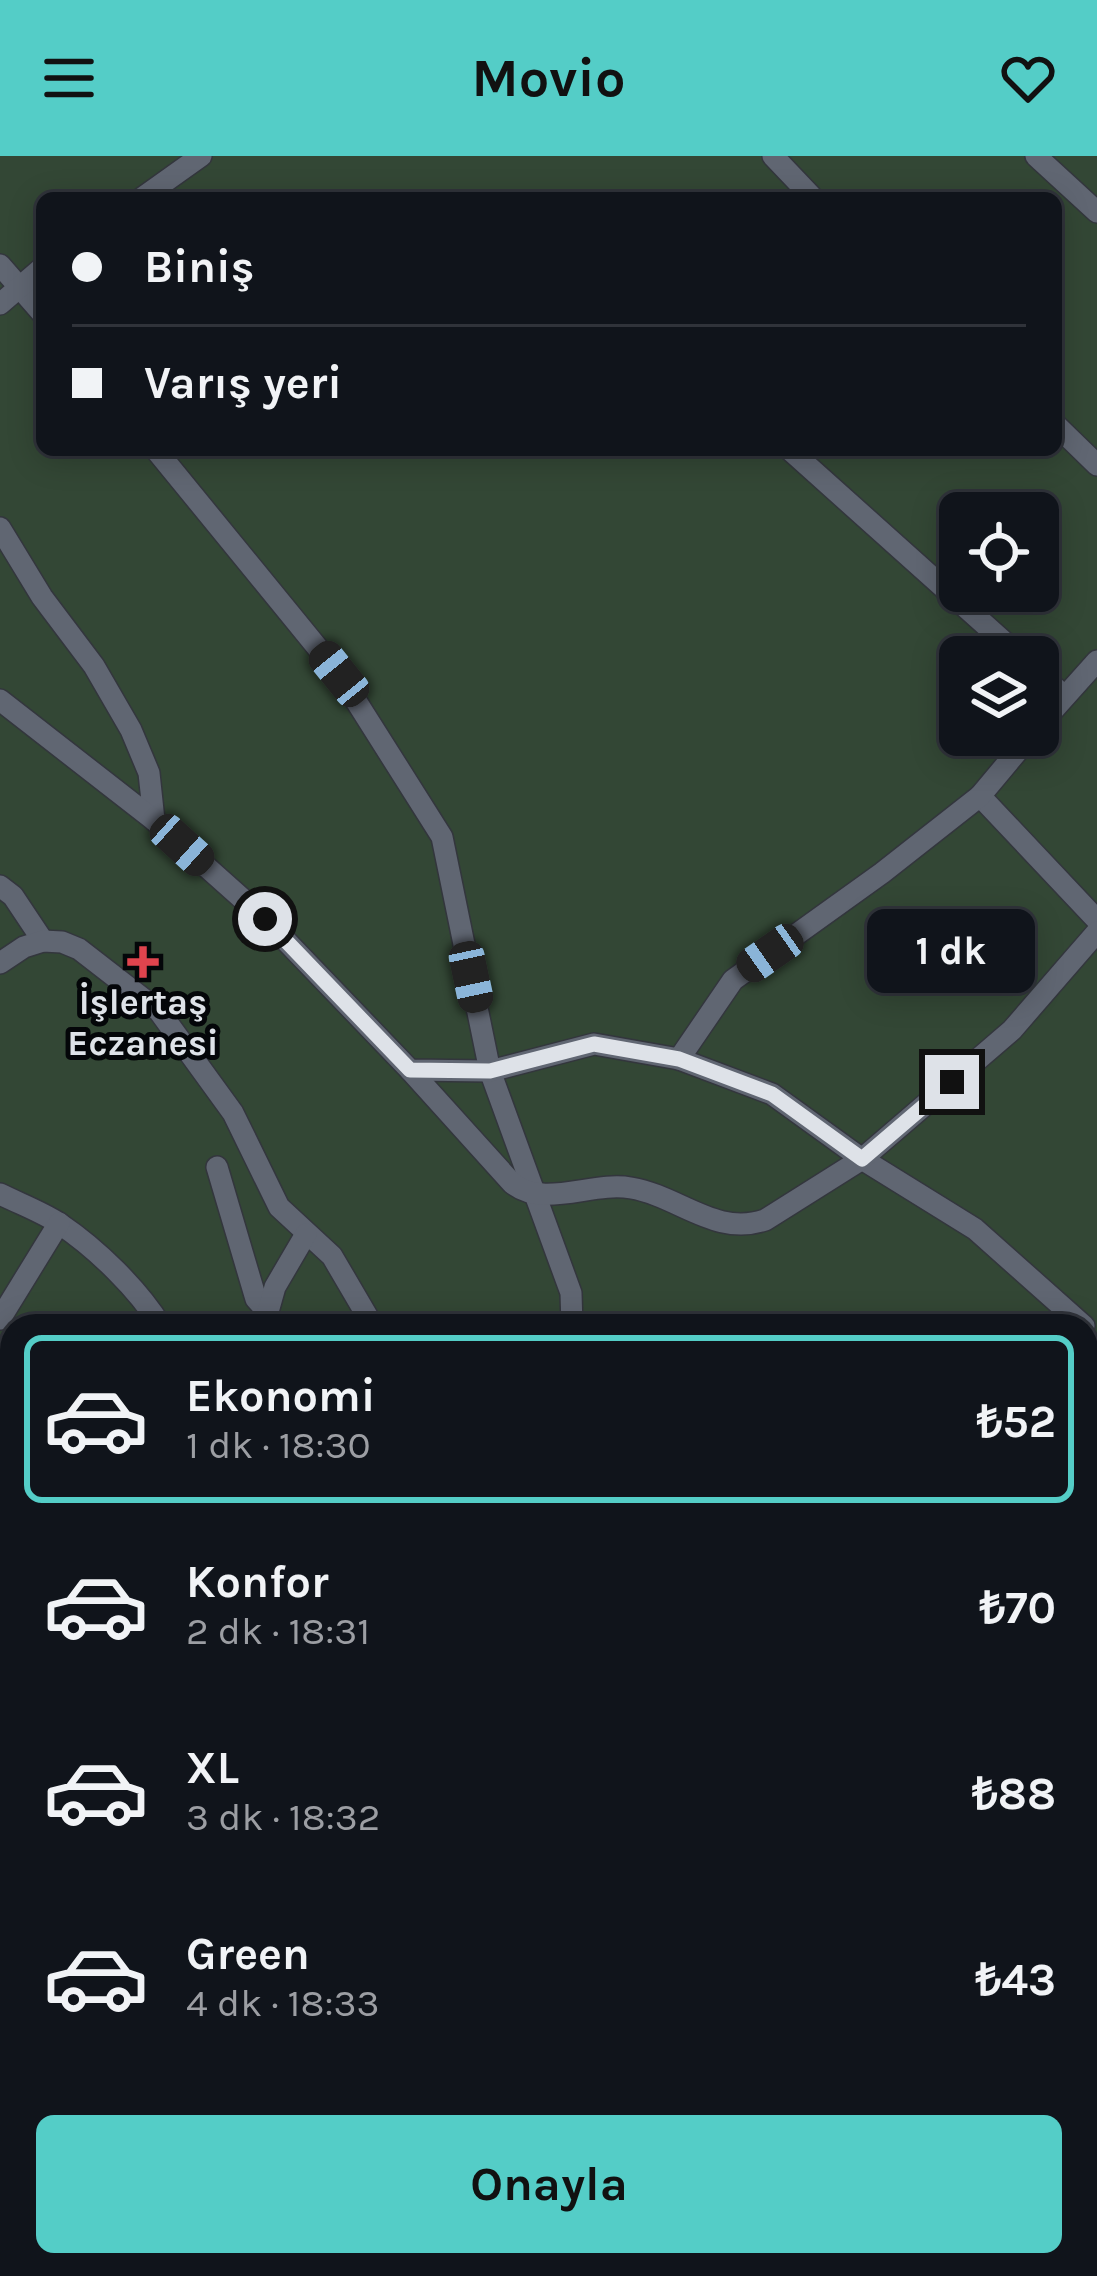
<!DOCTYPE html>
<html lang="tr">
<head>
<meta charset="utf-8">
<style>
	:root { --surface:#10141b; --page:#191d24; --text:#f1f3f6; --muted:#9c9ea3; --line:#30333a; --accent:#54cdc7 }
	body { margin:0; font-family:Karla,sans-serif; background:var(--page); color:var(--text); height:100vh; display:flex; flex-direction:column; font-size:45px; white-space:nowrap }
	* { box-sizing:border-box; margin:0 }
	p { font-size:39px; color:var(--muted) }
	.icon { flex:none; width:66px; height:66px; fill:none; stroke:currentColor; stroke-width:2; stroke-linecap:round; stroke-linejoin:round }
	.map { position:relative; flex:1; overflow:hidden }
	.panel { position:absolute; left:0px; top:1158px; width:1098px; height:963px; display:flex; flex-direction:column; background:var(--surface); border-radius:36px 36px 0 0; box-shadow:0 6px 30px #0003,0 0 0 3px var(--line) }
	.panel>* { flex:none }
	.guide { position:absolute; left:36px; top:36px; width:1026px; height:264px; border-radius:18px; box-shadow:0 6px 30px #0003,0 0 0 3px var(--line); display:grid; align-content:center; height:264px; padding:0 36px; background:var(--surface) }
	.fabs { position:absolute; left:939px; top:336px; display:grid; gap:24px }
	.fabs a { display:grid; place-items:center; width:120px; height:120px; border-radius:18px; background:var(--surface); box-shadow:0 6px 30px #0003,0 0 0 3px var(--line); font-size:60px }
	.end { position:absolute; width:54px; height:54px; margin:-27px; border:15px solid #dee2e8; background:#111; box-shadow:0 0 0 6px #111 }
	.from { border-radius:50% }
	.bubble { position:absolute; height:84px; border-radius:18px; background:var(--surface); box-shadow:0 6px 30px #0003,0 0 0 3px var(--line); font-size:39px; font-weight:700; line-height:84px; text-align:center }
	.car { position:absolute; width:36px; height:72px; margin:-36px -18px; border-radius:15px; box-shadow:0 0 9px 3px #0007; background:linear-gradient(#222 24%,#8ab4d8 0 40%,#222 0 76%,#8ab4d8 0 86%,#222 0) }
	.guide b { display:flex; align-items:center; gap:42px; height:114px; font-size:45px }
	.guide b+b { border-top:3px solid var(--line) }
	.guide i { width:30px; height:30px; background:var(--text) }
	ul { padding:21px 0 0; list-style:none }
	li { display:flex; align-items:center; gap:36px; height:168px; margin:0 24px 18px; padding:0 12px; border:6px solid transparent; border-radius:18px }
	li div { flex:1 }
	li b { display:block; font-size:45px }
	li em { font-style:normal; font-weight:700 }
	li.active { border-color:var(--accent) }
	li>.icon { width:108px; height:108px; stroke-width:1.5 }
	.cta { display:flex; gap:24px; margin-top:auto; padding:24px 36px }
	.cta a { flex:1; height:138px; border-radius:18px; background:var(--accent); color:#111; font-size:48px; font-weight:700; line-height:138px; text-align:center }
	header { display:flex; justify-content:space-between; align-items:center; height:156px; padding:0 36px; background:var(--accent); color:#111; font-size:54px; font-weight:700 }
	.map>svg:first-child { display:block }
</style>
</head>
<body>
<header><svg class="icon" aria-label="menu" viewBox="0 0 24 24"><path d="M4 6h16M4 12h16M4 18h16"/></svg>Movio<svg class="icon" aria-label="heart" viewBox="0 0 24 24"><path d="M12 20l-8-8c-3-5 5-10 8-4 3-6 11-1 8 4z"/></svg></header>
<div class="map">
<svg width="1097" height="2120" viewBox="0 0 1097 2120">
	<rect width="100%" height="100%" fill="#161b24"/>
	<path fill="#334735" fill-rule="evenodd" d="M0 0H1097V2120H0ZM42 42H1056V294H42ZM960 357H1038V435H960ZM960 501H1038V579H960ZM12 1170H1086V2109H12Z"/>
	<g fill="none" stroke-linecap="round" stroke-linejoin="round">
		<g stroke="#33363d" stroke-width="24">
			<g id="minor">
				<polyline points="773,0 813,42"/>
				<polyline points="1036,0 1097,56"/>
				<polyline points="142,42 201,0"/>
				<polyline points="0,109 42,157"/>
				<polyline points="0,148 42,112"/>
				<polyline points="1056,269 1097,309"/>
				<polyline points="156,294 339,518 442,681 490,915 571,1137 572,1170"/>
				<polyline points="790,294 1021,501"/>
				<polyline points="0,372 42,441 94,510 131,574 149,617 154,664"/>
				<polyline points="1038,516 1064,540"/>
				<polyline points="0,544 154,664 265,763 410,914 490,915 594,888 679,903 772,938 862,1003 975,1073 1084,1170"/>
				<polyline points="1038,571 1097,505"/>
				<polyline points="980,640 1097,764"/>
				<polyline points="0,730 13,740 43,785"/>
				<polyline points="0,807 24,791 43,785 62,786 79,793 159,855 233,957 279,1051 332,1100 373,1170"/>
				<polyline points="679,903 733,824 882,717 980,640 1031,579"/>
				<path d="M410 914 512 1027C544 1053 592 1025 631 1032 679 1040 716 1081 765 1064L862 1003 1012 874 1097 776"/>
				<polyline points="217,1011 256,1143 267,1155"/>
				<path d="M0 1038C20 1048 42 1056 60 1068 97 1093 138 1133 161 1170"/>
				<polyline points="0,1163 59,1067"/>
				<polyline points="264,1170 275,1131 306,1078"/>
				<polyline points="0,1207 12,1216"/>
				<polyline points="1086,1448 1097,1450"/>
				<polyline points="0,2026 12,2030"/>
				<polyline points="1086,2036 1097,2038"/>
				<polyline points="205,2109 230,2120"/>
				<polyline points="479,2120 526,2109"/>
				<polyline points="616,2120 623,2109"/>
			</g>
		</g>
		<polyline stroke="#72767e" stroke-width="3" stroke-dasharray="6 9" stroke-linecap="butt" points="0,1364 12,1367"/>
		<use href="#minor" stroke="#606672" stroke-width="21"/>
	</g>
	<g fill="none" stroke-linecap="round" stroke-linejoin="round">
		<polyline stroke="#dee2e8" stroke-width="15" points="265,763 410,914 490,915 594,888 679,903 772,938 862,1003 952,926"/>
	</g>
	<path fill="#e0444e" stroke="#040609" stroke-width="4.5" d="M137 788h12v12h12v12h-12v12h-12v-12h-12v-12h12z"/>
	<g text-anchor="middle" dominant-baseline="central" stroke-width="10" stroke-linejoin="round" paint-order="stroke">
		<g font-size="36" font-weight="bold" fill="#dee2e8" stroke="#040609">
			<text x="143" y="846">İşlertaş<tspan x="143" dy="41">Eczanesi</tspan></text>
		</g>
	</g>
</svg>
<div class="fabs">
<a><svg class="icon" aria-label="locate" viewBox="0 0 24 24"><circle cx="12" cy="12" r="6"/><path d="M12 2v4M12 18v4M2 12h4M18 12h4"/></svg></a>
<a><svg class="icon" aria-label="layers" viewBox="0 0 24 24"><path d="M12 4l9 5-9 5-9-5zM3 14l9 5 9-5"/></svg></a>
</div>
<i class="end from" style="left:265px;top:763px"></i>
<i class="end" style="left:952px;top:926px"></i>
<div class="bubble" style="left:867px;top:753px;width:168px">1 dk</div>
<i class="car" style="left:339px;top:518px;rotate:321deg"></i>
<i class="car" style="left:182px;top:689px;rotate:132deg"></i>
<i class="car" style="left:770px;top:797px;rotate:235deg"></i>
<i class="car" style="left:471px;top:821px;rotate:168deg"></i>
<div class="guide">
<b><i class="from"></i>Biniş</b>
<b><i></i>Varış yeri</b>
</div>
<section class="panel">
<ul>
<li class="active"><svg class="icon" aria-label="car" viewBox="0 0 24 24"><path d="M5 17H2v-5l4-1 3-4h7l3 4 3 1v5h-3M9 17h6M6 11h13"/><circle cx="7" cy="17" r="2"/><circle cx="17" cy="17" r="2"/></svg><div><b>Ekonomi</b><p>1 dk · 18:30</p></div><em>₺52</em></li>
<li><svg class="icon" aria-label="car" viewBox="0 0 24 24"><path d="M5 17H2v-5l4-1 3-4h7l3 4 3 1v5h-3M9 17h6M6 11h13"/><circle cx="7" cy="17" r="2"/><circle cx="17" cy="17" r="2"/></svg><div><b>Konfor</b><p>2 dk · 18:31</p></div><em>₺70</em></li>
<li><svg class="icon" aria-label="car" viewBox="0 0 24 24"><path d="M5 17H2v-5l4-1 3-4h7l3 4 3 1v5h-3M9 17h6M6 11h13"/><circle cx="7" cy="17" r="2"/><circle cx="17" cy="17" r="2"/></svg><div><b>XL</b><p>3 dk · 18:32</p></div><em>₺88</em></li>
<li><svg class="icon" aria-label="car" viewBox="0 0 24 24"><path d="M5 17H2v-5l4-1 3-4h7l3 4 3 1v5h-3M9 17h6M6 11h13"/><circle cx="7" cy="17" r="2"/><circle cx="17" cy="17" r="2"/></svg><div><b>Green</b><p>4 dk · 18:33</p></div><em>₺43</em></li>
</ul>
<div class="cta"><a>Onayla</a></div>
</section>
</div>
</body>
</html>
